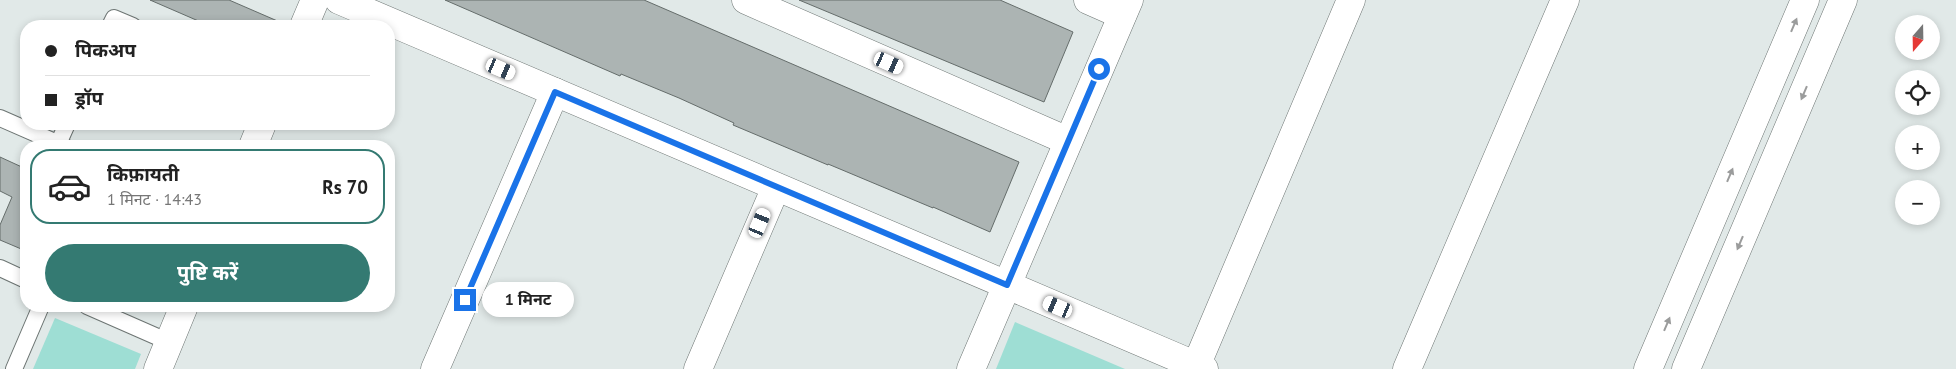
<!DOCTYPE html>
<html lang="hi">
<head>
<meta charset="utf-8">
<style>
	:root { --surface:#fff; --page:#f2f2f2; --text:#222; --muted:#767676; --line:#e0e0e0; --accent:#347a72 }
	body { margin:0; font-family:"PT Sans","Noto Sans Devanagari",sans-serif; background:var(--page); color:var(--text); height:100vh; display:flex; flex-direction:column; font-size:19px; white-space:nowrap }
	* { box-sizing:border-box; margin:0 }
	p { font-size:16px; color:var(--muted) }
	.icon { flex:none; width:28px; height:28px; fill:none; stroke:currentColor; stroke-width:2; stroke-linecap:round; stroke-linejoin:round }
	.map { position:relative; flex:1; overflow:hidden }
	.details { position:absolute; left:20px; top:140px; width:375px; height:172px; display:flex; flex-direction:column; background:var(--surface); border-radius:20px; box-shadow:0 2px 8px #0003 }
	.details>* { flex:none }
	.top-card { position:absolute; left:20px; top:20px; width:375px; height:110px; border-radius:20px; box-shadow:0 2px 8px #0003; display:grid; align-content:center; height:110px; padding:0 25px; background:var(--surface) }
	.needle { width:32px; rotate:200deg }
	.tools { position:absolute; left:1895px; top:15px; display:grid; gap:10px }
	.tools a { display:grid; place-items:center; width:45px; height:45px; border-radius:50%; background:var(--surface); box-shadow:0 2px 8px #0003; font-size:25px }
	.end { position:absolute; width:22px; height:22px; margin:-11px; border:6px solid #1a73e8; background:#fff; box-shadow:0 0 0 2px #fff }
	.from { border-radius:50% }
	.bubble { position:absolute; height:35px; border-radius:18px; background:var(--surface); box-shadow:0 2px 8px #0003; font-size:16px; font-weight:700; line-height:35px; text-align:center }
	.car { position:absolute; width:15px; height:30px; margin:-15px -8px; border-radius:6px; box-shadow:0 0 4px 1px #0007; background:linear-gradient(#fff 24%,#345 0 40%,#fff 0 76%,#345 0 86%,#fff 0) }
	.top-card b { display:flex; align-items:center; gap:18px; height:48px; font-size:19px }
	.top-card b+b { border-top:1px solid var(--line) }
	.top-card i { width:12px; height:12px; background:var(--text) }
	ul { padding:9px 0 0; list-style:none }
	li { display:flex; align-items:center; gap:15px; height:75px; margin:0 10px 8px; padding:0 15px; border:2px solid var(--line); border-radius:20px }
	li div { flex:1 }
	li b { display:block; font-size:19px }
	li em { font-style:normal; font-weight:700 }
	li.selected { border-color:var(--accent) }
	li>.icon { width:45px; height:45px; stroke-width:1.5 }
	.action { display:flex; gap:10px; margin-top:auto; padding:10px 25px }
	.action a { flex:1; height:58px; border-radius:30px; background:var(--accent); color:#fff; font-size:20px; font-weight:700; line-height:58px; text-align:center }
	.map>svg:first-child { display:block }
</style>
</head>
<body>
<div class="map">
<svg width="1956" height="369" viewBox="0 0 1956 369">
	<rect width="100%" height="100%" fill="#e1e9e8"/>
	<g fill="#9eded4">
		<polygon points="55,318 141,354 135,369 33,369"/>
		<polygon points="1015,322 1125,369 996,369"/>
	</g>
	<g fill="#acb4b3" stroke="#656d6b">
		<polygon points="150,0 229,0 289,26 210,26"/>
		<polygon points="445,0 644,0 1019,162 990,232 933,207 933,208 828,164 828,165 733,125 734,123 679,98 621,74 620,76"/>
		<polygon points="799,0 1000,0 1073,32 1044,102"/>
		<polygon points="0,157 24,168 26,163 26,251 0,240 0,225 12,197 0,191"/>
	</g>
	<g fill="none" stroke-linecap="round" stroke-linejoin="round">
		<g stroke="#6d7573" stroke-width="18">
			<g id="lane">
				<polyline points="110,26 114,18 133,26"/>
				<polyline points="0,118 64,146"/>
				<polyline points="58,144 67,124"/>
				<polyline points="0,268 26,280"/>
				<polyline points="87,306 169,342"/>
				<polyline points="14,369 41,306"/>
			</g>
		</g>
		<g stroke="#6d7573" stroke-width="29">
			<g id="street">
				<polyline points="339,0 1204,369"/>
				<polyline points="746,0 1068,141"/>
				<polyline points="1088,0 1122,15"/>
				<polyline points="304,26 315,0"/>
				<polyline points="253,146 262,124"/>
				<polyline points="1196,366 1351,0"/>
				<polyline points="158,369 184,306"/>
				<polyline points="435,369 555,92"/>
				<polyline points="698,369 776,187"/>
				<polyline points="971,369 1129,0"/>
				<polyline points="1407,369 1565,0"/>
				<polyline points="1648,369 1805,0"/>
				<polyline points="1686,369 1843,0"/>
			</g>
		</g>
		<use href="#lane" stroke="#fff" stroke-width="16"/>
		<use href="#street" stroke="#fff" stroke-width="28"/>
	</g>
	<defs><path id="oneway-solid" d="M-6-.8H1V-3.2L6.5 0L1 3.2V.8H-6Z" transform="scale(1.25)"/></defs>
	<g fill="#9b9c9c">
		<use href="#oneway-solid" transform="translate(1794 25) rotate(-67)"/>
		<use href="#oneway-solid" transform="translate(1804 93) rotate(113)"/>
		<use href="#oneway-solid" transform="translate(1730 175) rotate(-67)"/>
		<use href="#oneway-solid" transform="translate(1740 243) rotate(113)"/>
		<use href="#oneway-solid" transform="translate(1667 324) rotate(-67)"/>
	</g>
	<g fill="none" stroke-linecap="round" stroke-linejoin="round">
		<polyline stroke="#1a73e8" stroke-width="6" points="465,300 555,92 1007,285 1099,69"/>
	</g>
</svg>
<div class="tools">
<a><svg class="needle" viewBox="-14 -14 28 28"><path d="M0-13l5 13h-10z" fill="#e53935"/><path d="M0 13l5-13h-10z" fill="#767676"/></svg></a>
<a><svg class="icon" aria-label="locate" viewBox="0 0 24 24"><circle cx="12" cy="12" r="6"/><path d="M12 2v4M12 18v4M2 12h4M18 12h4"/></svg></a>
<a>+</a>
<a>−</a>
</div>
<i class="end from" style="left:1099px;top:69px"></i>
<i class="end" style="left:465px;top:300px"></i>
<div class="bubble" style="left:482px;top:282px;width:92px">1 मिनट</div>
<i class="car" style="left:889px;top:63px;rotate:114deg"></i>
<i class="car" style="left:501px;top:69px;rotate:113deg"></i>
<i class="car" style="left:760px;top:223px;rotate:23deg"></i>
<i class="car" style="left:1058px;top:307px;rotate:293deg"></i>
<div class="top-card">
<b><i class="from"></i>पिकअप</b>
<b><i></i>ड्रॉप</b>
</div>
<section class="details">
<ul>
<li class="selected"><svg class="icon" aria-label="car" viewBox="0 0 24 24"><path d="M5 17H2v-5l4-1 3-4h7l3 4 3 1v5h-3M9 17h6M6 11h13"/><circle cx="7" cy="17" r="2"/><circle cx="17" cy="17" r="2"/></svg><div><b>किफ़ायती</b><p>1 मिनट · 14:43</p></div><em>Rs 70</em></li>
</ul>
<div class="action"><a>पुष्टि करें</a></div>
</section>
</div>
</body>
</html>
